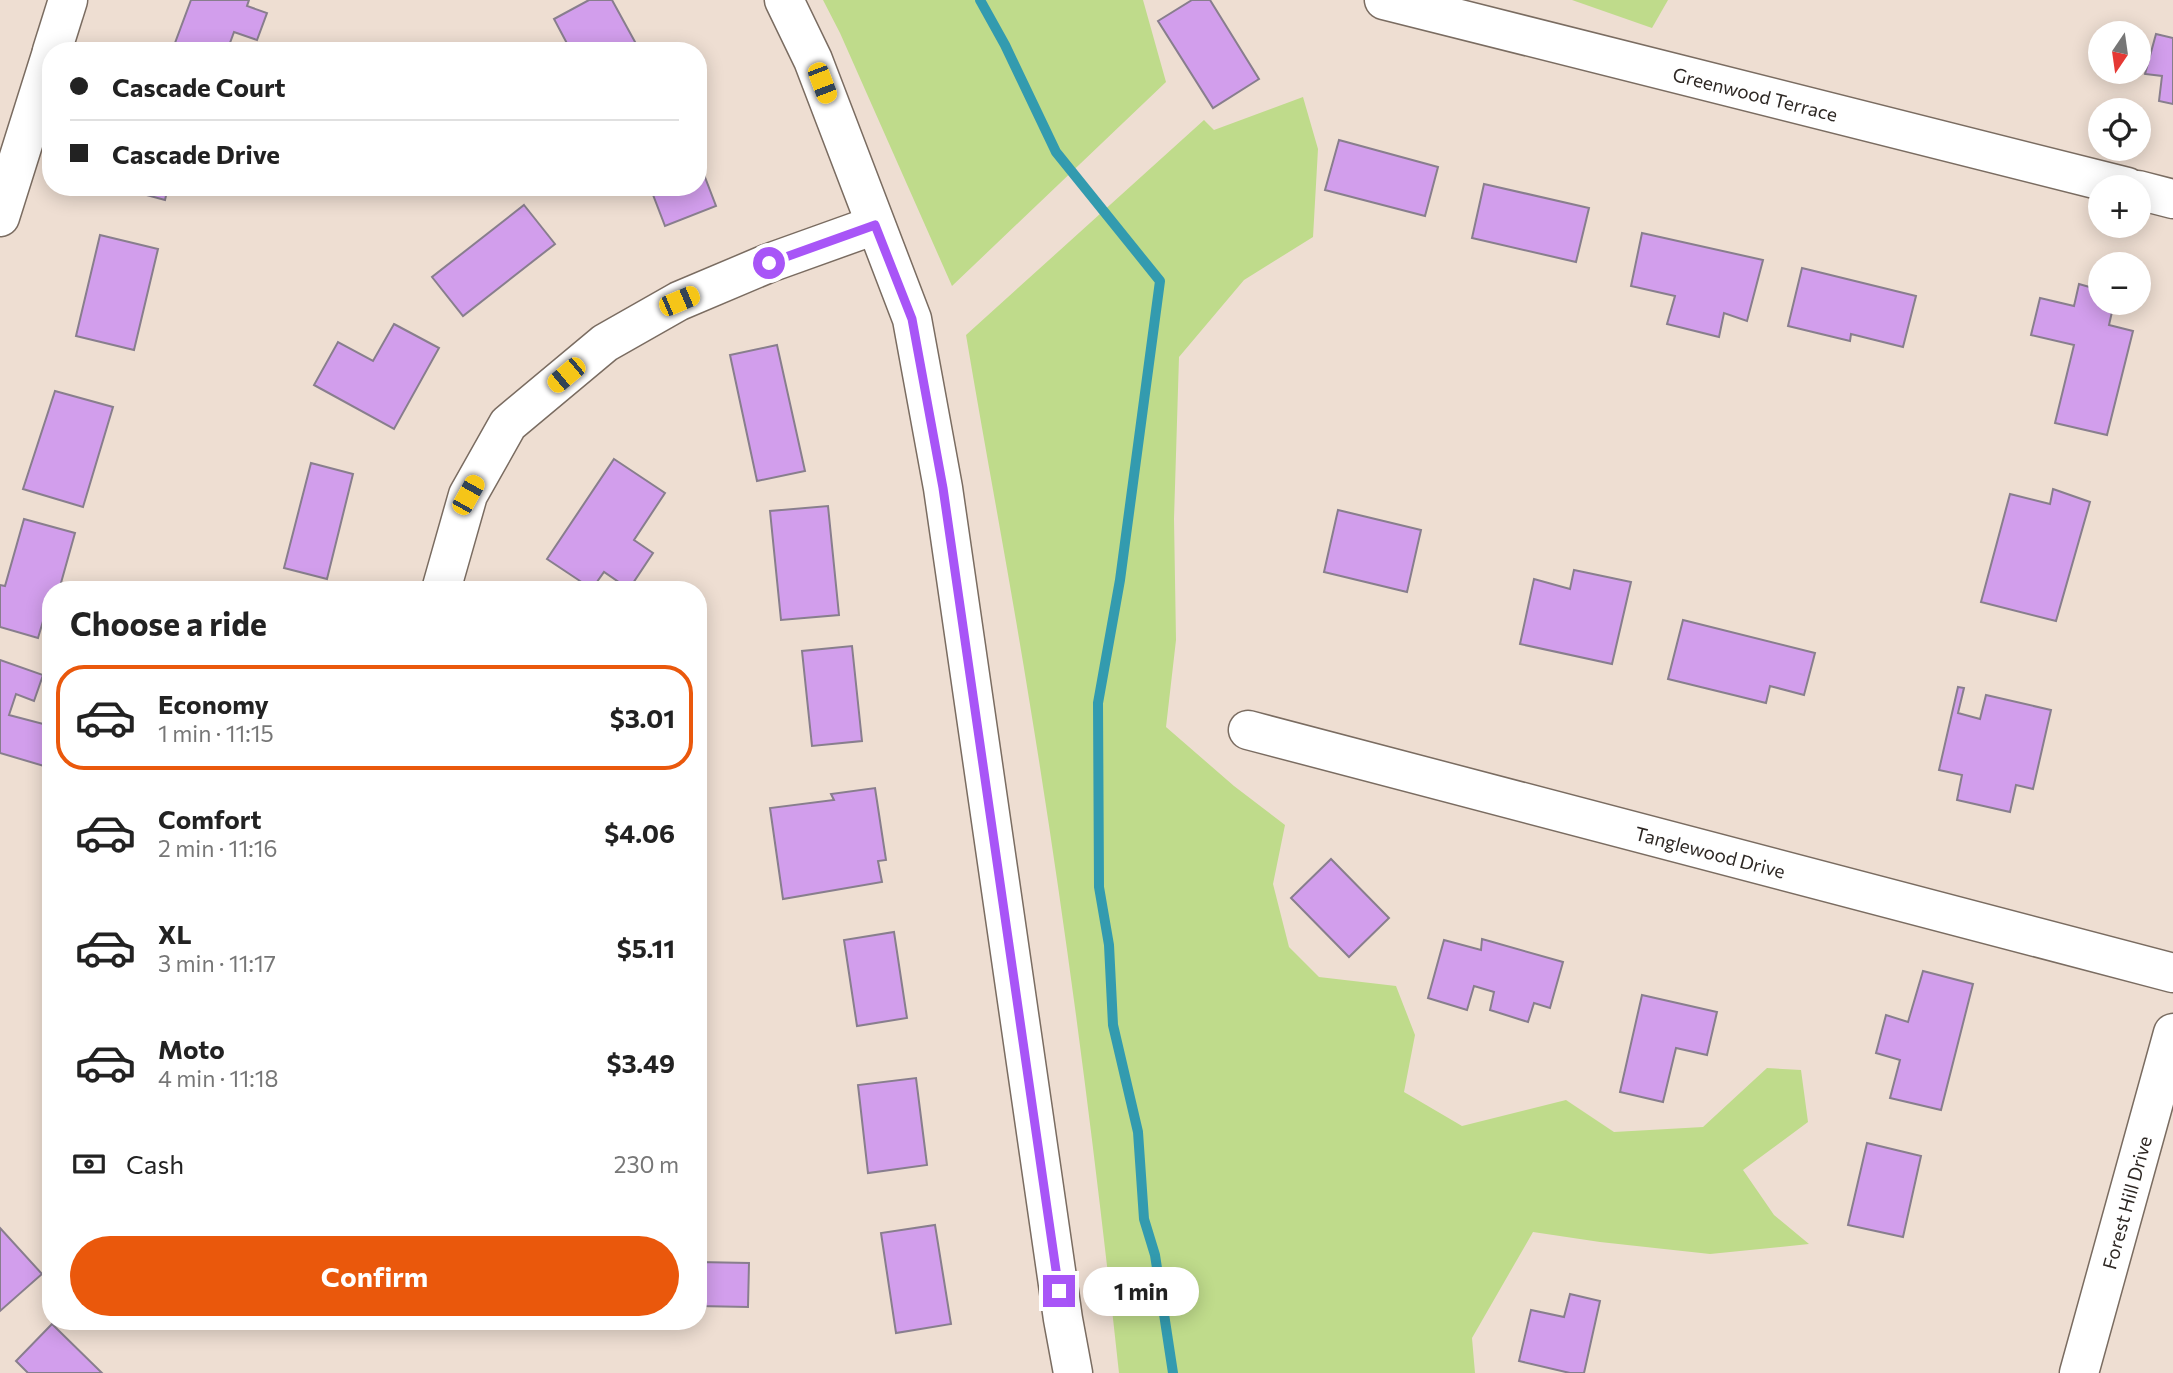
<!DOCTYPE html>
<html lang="en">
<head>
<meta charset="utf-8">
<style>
	:root { --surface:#fff; --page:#f2f2f2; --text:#222; --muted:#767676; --line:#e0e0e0; --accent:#ea580c }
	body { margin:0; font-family:Commissioner,sans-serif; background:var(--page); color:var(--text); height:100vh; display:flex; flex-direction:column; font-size:26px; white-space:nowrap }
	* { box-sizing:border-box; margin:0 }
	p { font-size:23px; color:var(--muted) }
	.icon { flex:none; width:38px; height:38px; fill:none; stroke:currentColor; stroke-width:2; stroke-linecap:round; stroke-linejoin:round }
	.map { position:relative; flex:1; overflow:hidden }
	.details { position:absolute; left:42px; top:581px; width:665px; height:749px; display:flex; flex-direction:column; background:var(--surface); border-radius:28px; box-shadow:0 4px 18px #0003 }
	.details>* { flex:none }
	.guide { position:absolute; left:42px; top:42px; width:665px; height:154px; border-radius:28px; box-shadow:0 4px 18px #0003; display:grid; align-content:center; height:154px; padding:0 28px; background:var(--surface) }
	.needle { width:46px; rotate:193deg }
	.buttons { position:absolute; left:2088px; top:21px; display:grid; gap:14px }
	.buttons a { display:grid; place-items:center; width:63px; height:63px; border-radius:50%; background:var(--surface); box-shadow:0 4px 18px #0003; font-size:35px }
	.end { position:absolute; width:32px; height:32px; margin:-16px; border:9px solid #a855f7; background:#fff; box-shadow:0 0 0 4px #fff }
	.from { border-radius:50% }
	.bubble { position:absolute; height:49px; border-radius:24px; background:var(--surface); box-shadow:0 4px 18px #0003; font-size:23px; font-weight:700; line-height:49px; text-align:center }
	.car { position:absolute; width:21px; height:42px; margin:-21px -10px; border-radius:9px; box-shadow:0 0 5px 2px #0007; background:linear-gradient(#f5c518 24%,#345 0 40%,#f5c518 0 76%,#345 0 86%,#f5c518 0) }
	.guide b { display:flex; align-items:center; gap:24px; height:66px; font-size:26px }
	.guide b+b { border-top:2px solid var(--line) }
	.guide i { width:18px; height:18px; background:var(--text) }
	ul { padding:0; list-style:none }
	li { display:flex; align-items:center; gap:21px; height:105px; margin:0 14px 10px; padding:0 14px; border:4px solid transparent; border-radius:28px }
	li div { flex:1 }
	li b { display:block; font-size:26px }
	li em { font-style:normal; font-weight:700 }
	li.selected { border-color:var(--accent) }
	li>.icon { width:63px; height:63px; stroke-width:1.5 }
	h2 { padding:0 28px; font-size:32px; line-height:84px }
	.pay { display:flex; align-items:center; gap:18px; height:77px; padding:0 28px; font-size:26px }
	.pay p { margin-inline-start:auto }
	.primary-button { display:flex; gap:14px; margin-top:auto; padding:14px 28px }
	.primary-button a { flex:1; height:80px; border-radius:42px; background:var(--accent); color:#fff; font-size:28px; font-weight:700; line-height:80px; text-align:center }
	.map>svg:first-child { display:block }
</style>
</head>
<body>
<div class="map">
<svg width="2173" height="1373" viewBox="0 0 2173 1373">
	<rect width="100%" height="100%" fill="#eeded2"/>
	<g fill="#bfdb8b">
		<polygon points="823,0 1143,0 1166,82 952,286 840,33"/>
		<polygon points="1572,0 1668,0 1652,28"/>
		<path d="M1303 97 1318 149 1313 237 1244 280 1179 357 1174 519 1176 640 1166 727 1234 786 1285 825 1273 884 1289 947 1319 977 1396 986 1415 1035 1404 1092 1462 1126 1566 1100 1614 1132 1703 1127 1767 1068 1801 1070 1808 1122 1743 1170 1774 1215 1809 1244 1710 1254 1600 1242 1533 1232 1472 1338 1475 1373H1119C1095 1152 1067 931 1031 711 1011 585 987 460 966 335L1204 120 1214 130Z"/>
	</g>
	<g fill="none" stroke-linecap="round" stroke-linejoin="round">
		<polyline stroke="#339baf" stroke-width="10" points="980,0 1005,45 1056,152 1160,281 1120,580 1098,703 1099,887 1109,945 1113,1025 1138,1132 1144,1219 1155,1255 1173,1373"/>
	</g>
	<g fill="#d29eec" stroke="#887e8d" stroke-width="2">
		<polygon points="191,0 249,0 247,6 267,13 257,40 234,32 227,51 172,51"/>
		<polygon points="589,0 612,0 640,51 571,51 554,19"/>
		<polygon points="1192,0 1210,0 1259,79 1213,108 1158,21"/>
		<polygon points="2156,34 2173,38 2173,104 2159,101 2162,76 2145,74"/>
		<polygon points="1339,140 1438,167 1425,216 1325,190"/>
		<polygon points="698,159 716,206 665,226 650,187 698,187"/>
		<polygon points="1484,184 1589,208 1576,262 1472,238"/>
		<polygon points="117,187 168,187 165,200"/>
		<polygon points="524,205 555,244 463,316 432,277"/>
		<polygon points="1642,233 1763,260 1747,321 1724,313 1719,337 1667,324 1675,296 1631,286"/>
		<polygon points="100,235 158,249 134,350 76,336"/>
		<polygon points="1802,268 1916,296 1903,347 1851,334 1850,341 1788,326"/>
		<polygon points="2079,284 2100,290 2100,303 2114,303 2109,325 2133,331 2107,435 2055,423 2074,345 2031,335 2040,298 2074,306"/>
		<polygon points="394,324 439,348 394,429 314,385 338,342 373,361"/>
		<polygon points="777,345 805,471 757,481 730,355"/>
		<polygon points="55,391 113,407 83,507 23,489"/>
		<polygon points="614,459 665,493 634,540 653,553 629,589 604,572 592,589 547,559"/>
		<polygon points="311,463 353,474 327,579 284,568"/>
		<polygon points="2053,489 2090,502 2056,621 1981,602 2010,494 2050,504"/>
		<polygon points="828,506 839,615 781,620 770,511"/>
		<polygon points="1338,510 1421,530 1407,592 1324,572"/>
		<polygon points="24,519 75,533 59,590 51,590 51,601 49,601 38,638 0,627 0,585 5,586"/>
		<polygon points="1574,570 1631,582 1612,664 1520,644 1534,579 1570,589"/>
		<polygon points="1683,620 1815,653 1804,695 1770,686 1766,703 1668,679"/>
		<polygon points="852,646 862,741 812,746 802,651"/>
		<polygon points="0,660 43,675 34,701 16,694 9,715 51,726 51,747 44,766 0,753"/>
		<polygon points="1958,687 1964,688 1958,713 1980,719 1986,695 2051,710 2033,789 2016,785 2010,812 1957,800 1962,775 1939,770"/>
		<polygon points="875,788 886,860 878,861 882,882 783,899 770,808 834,800 831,794"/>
		<polygon points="1331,859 1389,918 1349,957 1291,898"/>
		<polygon points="894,932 907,1018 857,1026 844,940"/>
		<polygon points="1482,939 1563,962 1550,1008 1534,1003 1528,1022 1490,1010 1494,992 1474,986 1467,1010 1428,998 1444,940 1481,950"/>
		<polygon points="1923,971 1973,984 1941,1110 1890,1098 1900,1060 1876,1053 1886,1015 1908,1022"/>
		<polygon points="1642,995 1717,1012 1707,1055 1676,1048 1663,1102 1620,1092"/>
		<polygon points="916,1078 927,1165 868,1173 858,1085"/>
		<polygon points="1867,1143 1921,1156 1903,1237 1848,1225"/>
		<polygon points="935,1225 951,1324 896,1333 881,1233"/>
		<polygon points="0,1228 42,1274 0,1311"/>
		<polygon points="698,1262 749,1263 748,1307 698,1306"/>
		<polygon points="1570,1294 1600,1301 1584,1373 1570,1373 1519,1361 1531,1310 1564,1317"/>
		<polygon points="52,1324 102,1373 28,1373 16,1361"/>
	</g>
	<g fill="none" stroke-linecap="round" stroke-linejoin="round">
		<g stroke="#7a6c61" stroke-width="41">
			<g id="minor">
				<polyline points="784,0 813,60 912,319 943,488 1063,1319 1073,1373"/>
				<path id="s1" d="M1384 0 2127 187"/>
				<polyline points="52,51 68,0"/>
				<polyline points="2138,190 2173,199"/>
				<polyline points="0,217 51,55"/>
				<polyline points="441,590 468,495 508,424 605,343 679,301 769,263 875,225"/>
				<path id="s2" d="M1248 730 2173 973"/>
				<path id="s3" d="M2079 1373 2173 1033"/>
			</g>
		</g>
		<use href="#minor" stroke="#fff" stroke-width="38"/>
	</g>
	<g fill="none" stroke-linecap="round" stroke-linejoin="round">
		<polyline stroke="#a855f7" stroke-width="9" points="769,263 875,225 912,319 943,488 1059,1291"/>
	</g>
	<g text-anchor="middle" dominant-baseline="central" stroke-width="6" stroke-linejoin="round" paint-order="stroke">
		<g font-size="19" fill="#2e2824" stroke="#fff">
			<text stroke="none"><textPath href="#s1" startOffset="383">Greenwood Terrace</textPath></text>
			<text stroke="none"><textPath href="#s2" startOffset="478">Tanglewood Drive</textPath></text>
			<text stroke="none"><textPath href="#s3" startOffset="177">Forest Hill Drive</textPath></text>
		</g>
	</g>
</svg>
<div class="buttons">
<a><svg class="needle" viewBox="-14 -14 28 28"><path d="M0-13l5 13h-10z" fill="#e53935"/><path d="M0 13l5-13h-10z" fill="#767676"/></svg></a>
<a><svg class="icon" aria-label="locate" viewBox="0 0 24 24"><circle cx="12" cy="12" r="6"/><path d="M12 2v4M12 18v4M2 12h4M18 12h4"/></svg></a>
<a>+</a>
<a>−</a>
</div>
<i class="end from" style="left:769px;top:263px"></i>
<i class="end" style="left:1059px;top:1291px"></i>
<div class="bubble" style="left:1083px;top:1267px;width:116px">1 min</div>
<i class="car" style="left:822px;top:83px;rotate:159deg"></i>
<i class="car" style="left:679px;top:301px;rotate:67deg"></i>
<i class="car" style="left:566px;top:375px;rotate:230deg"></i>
<i class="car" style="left:468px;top:495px;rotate:29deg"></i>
<div class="guide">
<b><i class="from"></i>Cascade Court</b>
<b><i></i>Cascade Drive</b>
</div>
<section class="details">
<h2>Choose a ride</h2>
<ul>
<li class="selected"><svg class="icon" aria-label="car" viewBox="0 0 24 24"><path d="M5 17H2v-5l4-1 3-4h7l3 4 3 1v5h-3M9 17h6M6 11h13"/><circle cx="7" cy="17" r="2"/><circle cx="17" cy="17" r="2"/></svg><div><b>Economy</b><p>1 min · 11:15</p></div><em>$3.01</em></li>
<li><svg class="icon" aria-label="car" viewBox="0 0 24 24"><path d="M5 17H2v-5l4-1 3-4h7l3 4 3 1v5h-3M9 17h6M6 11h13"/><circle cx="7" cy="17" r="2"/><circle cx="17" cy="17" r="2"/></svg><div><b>Comfort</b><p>2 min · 11:16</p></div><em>$4.06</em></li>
<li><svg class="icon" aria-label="car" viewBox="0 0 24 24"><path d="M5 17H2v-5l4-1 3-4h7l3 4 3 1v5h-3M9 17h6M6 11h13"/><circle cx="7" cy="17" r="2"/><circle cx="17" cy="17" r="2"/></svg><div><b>XL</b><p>3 min · 11:17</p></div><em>$5.11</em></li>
<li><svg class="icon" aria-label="car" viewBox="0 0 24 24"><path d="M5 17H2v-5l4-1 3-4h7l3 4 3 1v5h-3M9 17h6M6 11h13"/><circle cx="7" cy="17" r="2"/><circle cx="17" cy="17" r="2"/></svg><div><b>Moto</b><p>4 min · 11:18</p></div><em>$3.49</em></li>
</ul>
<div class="pay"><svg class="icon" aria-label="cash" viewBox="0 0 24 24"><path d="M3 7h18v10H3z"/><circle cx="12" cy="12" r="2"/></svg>Cash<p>230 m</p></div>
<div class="primary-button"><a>Confirm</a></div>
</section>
</div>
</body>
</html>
